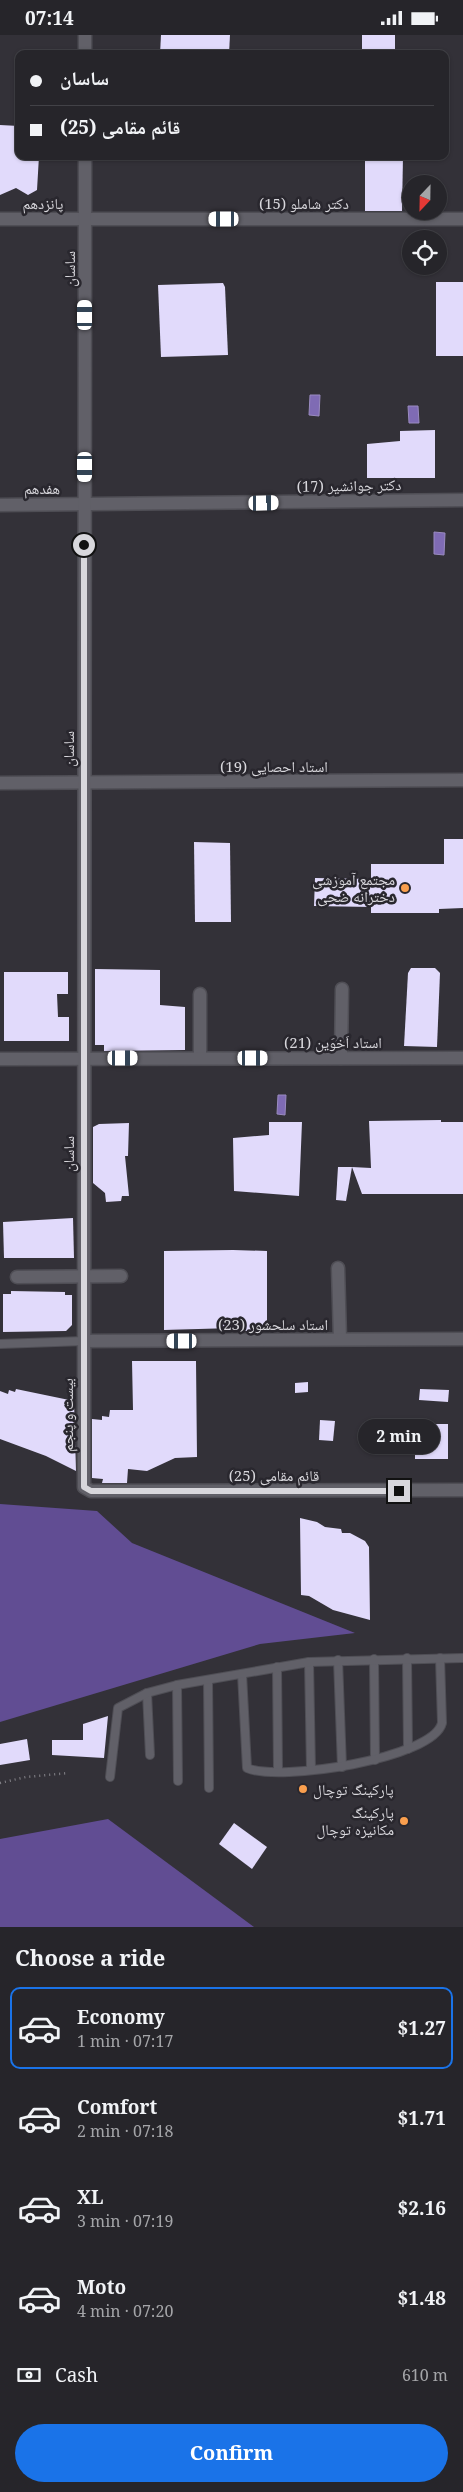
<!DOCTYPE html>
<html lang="en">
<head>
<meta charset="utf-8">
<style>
	:root { --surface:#26252a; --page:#2e2d32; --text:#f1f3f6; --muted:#a4a5a8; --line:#424247; --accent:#1a73e8 }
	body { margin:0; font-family:"Noto Serif","Noto Naskh Arabic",serif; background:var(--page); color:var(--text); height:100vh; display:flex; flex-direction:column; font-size:19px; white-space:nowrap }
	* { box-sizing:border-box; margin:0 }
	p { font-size:16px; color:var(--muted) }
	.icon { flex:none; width:28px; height:28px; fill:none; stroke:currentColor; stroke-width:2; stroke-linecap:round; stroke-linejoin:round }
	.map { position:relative; height:1892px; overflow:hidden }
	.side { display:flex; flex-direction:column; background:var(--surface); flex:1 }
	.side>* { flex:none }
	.hud { position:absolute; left:15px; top:15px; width:434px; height:110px; border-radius:10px; box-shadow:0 1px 4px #0004,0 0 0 1px var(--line); display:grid; align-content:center; height:110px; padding:0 15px; background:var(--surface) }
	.needle { width:32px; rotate:202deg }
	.buttons { position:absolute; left:402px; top:140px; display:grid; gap:10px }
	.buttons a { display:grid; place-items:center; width:45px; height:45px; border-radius:50%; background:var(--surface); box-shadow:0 1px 4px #0004,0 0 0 1px var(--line); font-size:25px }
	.end { position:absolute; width:22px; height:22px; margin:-11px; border:6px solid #d8d7dc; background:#111; box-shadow:0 0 0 2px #111 }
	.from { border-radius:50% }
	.bubble { position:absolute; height:35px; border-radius:18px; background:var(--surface); box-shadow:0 1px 4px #0004,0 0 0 1px var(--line); font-size:16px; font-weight:700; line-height:35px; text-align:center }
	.car { position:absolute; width:15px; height:30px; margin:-15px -8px; border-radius:6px; box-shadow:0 0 4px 1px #0007; background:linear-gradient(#fff 24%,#345 0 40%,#fff 0 76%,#345 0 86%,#fff 0) }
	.hud b { display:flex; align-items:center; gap:18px; height:48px; font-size:19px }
	.hud b+b { border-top:1px solid var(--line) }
	.hud i { width:12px; height:12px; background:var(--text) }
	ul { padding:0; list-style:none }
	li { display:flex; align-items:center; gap:15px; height:82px; margin:0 10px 8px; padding:0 5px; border:2px solid transparent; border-radius:10px }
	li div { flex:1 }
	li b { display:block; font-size:19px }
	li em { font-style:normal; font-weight:700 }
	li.current { border-color:var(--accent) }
	li>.icon { width:45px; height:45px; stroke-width:1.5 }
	h2 { padding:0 15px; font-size:22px; line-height:60px }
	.pay { display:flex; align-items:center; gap:12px; height:55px; padding:0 15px; font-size:19px }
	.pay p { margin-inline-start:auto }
	.primary-button { display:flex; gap:10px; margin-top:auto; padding:10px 15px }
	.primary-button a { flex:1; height:58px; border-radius:30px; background:var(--accent); color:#fff; font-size:20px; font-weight:700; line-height:58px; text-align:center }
	.status { display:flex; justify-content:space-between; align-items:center; height:35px; padding:0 25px; background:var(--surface); direction:ltr }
	.status svg { height:14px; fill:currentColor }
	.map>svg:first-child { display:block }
</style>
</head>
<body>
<div class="status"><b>07:14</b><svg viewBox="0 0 49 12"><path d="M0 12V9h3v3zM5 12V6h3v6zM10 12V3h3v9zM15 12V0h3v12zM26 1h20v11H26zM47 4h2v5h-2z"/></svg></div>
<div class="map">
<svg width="463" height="1892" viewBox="0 0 463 1892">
	<rect width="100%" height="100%" fill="#333138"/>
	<g fill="#614d93">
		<polygon points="0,1469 97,1476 132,1508 355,1598 260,1609 0,1687"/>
		<polygon points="108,1784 254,1892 0,1892 0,1804"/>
	</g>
	<g fill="#7f6bb4" stroke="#9a8bc0">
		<polygon points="310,360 320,360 319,381 309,380"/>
		<polygon points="408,371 418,371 419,388 409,388"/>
		<polygon points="434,497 445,498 444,520 434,519"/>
		<polygon points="278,1060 286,1060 285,1080 277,1079"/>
	</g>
	<g fill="#e1dafb">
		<polygon points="161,0 230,0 229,19 160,19"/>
		<rect x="362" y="0" width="33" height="19"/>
		<polygon points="0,90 19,91 19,121 39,121 37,155 28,160 16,153 0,160"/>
		<polygon points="365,121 403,121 402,176 365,176"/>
		<rect x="436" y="247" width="27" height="74"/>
		<polygon points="223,248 225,252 228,320 161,322 158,250"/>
		<polygon points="435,395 435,443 367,443 367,409 400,406 400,396"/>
		<polygon points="444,804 463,804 463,873 439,874 439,878 371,878 371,872 314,871 315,843 371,844 371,829 444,829"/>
		<polygon points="194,807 230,808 231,887 195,887"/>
		<polygon points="411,933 435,933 440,938 437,1012 404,1011 408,938"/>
		<polygon points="95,934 160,935 160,970 185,972 185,1015 104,1016 104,1010 95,1010"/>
		<polygon points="4,937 68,937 68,959 57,959 58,982 69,982 69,1006 4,1006"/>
		<polygon points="441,1085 441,1087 463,1087 463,1159 362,1159 352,1132 371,1133 369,1086"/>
		<polygon points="269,1087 302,1087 299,1161 234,1156 233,1103 269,1100"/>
		<polygon points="129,1088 128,1121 125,1121 129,1161 122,1161 121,1166 106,1167 105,1158 93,1148 93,1092 99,1089"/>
		<polygon points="338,1132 352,1132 346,1166 336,1165"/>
		<polygon points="73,1183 74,1223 4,1223 3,1187"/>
		<polygon points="233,1215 267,1216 267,1296 233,1296 233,1293 164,1295 164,1216"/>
		<polygon points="11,1256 65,1257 65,1260 72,1260 72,1290 66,1296 3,1297 3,1259 11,1259"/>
		<polygon points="132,1326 196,1326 197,1422 175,1423 147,1436 128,1434 127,1448 102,1448 103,1444 92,1443 92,1384 102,1385 102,1381 109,1382 110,1375 133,1375"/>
		<polygon points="308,1347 308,1357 295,1358 295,1348"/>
		<polygon points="16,1354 74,1366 76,1436 46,1421 0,1404 0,1356 8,1359 9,1355 15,1357"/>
		<polygon points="420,1354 449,1355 448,1367 419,1365"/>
		<polygon points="320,1385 335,1386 333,1406 319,1405"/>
		<rect x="415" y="1389" width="33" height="35"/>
		<polygon points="300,1483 317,1487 325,1492 341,1494 342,1498 350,1498 365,1506 369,1512 370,1585 333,1575 309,1561 301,1560"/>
		<polygon points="108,1681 104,1723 52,1720 52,1705 83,1705 83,1689"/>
		<polygon points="27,1704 30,1725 0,1730 0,1709"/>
		<polygon points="234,1788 267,1812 252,1834 219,1809"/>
	</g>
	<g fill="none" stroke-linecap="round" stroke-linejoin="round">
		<g stroke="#4f4e55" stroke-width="10">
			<g id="lane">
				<polyline points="0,1309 84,1306"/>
				<polyline points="407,1623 408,1714"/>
				<polyline points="374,1624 375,1725"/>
				<polyline points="338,1625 342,1732"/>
				<polyline points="309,1627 311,1735"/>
				<polyline points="277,1632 278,1736"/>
				<path d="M242 1639 247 1733C278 1747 433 1724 442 1688L440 1623"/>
				<polyline points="208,1645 209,1753"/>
				<polyline points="177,1650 178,1746"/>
				<polyline points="147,1658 150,1720"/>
				<polyline points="110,1742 118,1673 147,1658 177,1650 309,1627 463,1623"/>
			</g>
		</g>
		<g stroke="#4f4e55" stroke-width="15">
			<g id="street">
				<polyline points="0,184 463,184"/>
				<polyline points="0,470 463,465"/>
				<polyline points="0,748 463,745"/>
				<polyline points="200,1023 200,959"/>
				<polyline points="341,1023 342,954"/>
				<polyline points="0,1024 463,1023"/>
				<polyline points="338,1233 340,1304"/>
				<polyline points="17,1242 121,1241"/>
				<polyline points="84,1306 463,1304"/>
			</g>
		</g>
		<g stroke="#4f4e55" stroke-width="15">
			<g id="secondary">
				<polyline points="85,19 85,0"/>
				<polyline points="85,121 84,1452 91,1456 463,1455"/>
			</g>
		</g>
		<polyline stroke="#85848a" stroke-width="2.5" stroke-dasharray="1 4" stroke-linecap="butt" points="0,1748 26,1742 69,1738"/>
		<use href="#lane" stroke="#616068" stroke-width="8"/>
		<use href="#street" stroke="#616068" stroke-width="12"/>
		<use href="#secondary" stroke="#616068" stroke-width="12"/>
	</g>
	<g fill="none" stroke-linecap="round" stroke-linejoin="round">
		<polyline stroke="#d8d7dc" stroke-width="6" points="84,510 84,1452 91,1456 399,1456"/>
	</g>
	<g fill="#fa9f4e" stroke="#29272e" stroke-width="2">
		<circle cx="405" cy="853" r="5"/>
		<circle cx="303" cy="1754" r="5"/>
		<circle cx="404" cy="1786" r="5"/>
	</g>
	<g text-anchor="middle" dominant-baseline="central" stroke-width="5" stroke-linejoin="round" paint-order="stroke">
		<g font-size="15" fill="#d8d7dc" stroke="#29272e">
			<text x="43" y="168">پانزدهم</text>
			<text x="304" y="168">دکتر شاملو (15)</text>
			<text transform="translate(69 234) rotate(-90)">ساسان</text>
			<text transform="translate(349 450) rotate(-1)">دکتر جوانشیر (17)</text>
			<text x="42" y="453">هفدهم</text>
			<text transform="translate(68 714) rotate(-90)">ساسان</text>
			<text x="274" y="731">استاد احصایی (19)</text>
			<text x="333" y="1007">استاد اَخوَين (21)</text>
			<text transform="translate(68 1119) rotate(-90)">ساسان</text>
			<text x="273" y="1289">استاد سلحشور (23)</text>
			<text transform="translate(67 1380) rotate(-90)">بیست و پنجم</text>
			<text x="274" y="1440">قائم مقامی (25)</text>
		</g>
		<g font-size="15" fill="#d8d7dc" stroke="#29272e" text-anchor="end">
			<text x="395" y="844">مجتمع آموزشی<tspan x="395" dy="17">دخترانه ضحی</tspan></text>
			<text x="313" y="1754" text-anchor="start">پارکینگ توچال</text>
			<text x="394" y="1777">پارکینگ<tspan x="394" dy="17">مکانیزه توچال</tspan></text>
		</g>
	</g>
</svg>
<div class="buttons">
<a><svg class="needle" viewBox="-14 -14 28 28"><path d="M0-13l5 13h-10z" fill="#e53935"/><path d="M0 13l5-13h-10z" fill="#a4a5a8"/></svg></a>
<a><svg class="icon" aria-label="locate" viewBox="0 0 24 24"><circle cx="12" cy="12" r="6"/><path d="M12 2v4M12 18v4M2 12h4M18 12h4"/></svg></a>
</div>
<i class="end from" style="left:84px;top:510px"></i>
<i class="end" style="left:399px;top:1456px"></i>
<div class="bubble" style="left:358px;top:1384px;width:82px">2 min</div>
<i class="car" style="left:224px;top:184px;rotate:270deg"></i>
<i class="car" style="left:85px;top:280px;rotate:0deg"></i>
<i class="car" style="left:85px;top:432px;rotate:180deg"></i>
<i class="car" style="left:264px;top:468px;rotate:89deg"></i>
<i class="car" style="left:123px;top:1023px;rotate:90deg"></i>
<i class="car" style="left:253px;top:1023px;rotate:90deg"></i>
<i class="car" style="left:182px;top:1306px;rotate:270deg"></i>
<div class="hud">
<b><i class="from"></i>ساسان</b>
<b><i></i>قائم مقامی (25)</b>
</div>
</div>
<section class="side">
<h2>Choose a ride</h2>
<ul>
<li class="current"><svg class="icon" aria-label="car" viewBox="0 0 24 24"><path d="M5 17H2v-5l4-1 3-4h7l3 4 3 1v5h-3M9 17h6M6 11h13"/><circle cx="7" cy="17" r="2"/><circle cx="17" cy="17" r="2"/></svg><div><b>Economy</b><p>1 min · 07:17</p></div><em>$1.27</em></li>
<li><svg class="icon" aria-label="car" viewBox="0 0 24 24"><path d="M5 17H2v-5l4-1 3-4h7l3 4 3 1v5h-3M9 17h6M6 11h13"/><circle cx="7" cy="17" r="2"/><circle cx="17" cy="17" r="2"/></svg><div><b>Comfort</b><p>2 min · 07:18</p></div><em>$1.71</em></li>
<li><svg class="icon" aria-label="car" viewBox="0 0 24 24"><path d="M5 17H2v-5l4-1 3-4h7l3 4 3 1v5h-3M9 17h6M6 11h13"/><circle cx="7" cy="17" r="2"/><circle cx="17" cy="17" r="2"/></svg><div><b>XL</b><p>3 min · 07:19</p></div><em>$2.16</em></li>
<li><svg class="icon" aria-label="car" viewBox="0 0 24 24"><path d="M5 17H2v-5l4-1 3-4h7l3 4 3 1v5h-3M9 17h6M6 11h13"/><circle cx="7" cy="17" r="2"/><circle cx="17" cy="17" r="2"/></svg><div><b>Moto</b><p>4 min · 07:20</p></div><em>$1.48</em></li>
</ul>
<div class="pay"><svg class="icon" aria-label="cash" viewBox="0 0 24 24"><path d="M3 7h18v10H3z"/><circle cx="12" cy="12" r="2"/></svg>Cash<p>610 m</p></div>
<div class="primary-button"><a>Confirm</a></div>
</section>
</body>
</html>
